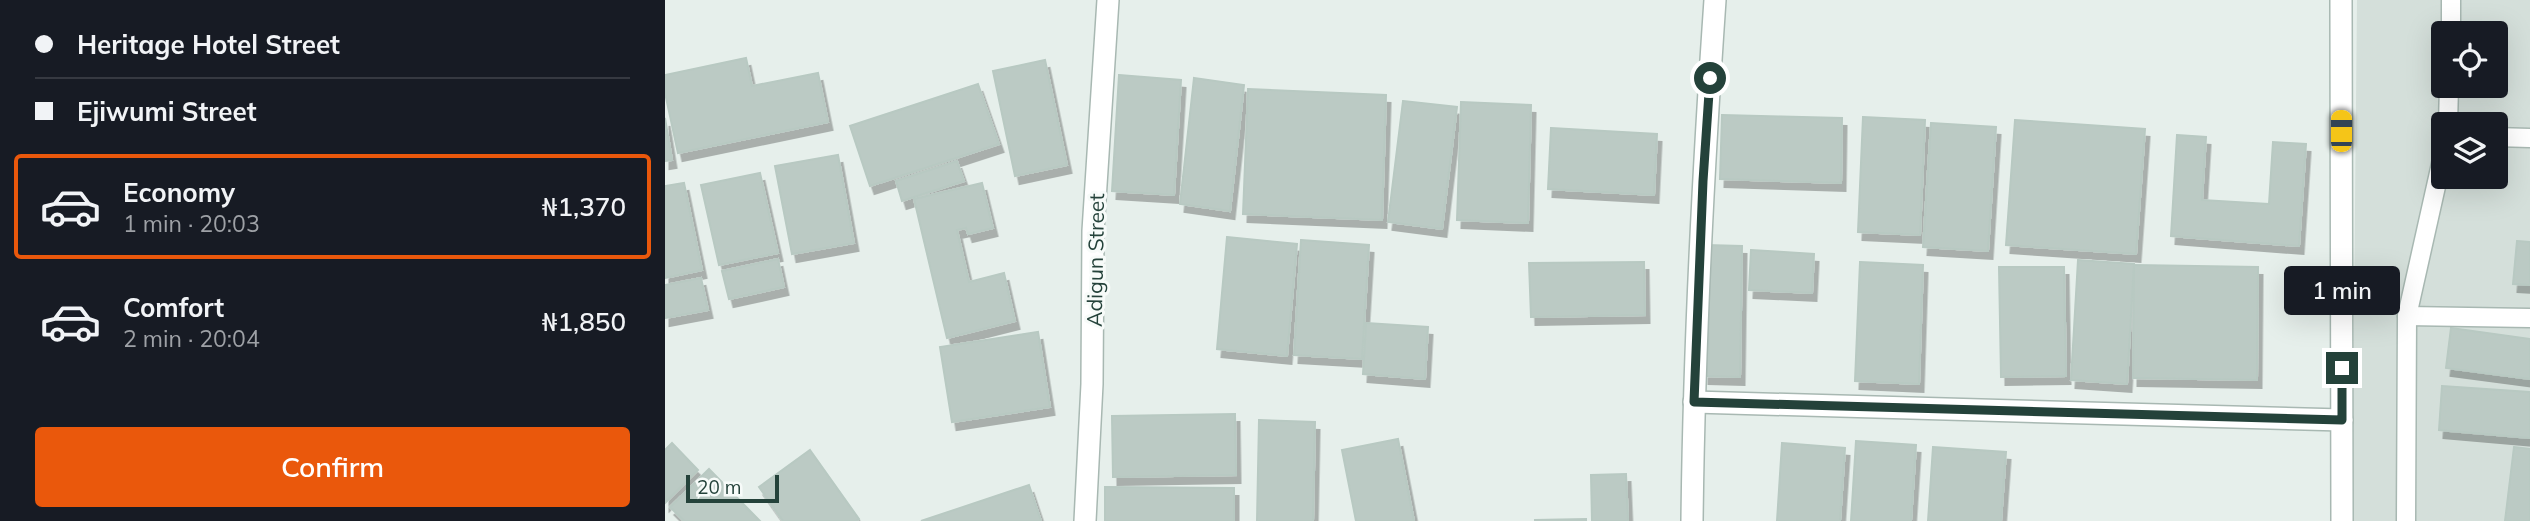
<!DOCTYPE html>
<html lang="en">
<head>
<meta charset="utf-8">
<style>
	:root { --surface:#171b24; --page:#20242c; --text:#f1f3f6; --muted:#9ea1a6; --line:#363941; --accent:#ea580c }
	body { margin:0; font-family:Mulish,sans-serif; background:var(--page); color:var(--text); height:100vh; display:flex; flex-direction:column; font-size:26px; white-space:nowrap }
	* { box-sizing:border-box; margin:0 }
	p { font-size:23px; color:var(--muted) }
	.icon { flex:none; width:38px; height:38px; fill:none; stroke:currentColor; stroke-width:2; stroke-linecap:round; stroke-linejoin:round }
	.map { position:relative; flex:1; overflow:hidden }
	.sheet { display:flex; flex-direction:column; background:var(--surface); width:665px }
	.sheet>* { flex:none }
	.hud { display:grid; align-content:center; height:154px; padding:0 35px; background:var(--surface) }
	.controls { position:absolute; left:1766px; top:21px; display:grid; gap:14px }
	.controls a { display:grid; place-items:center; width:77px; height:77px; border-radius:7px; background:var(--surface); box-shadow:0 7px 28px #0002; font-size:35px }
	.scale { position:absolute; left:21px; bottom:18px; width:93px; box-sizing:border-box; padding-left:7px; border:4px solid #24423a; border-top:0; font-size:19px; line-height:24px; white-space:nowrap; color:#24423a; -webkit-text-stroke:5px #f7fbf9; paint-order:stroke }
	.end { position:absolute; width:32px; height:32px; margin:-16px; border:9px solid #24423a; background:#fff; box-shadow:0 0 0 4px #fff }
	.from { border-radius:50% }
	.bubble { position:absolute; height:49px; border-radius:7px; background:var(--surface); box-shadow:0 7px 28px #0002; font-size:23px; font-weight:600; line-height:49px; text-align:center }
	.car { position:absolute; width:21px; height:42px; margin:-21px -10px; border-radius:9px; box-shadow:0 0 5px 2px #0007; background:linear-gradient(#f5c518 24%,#345 0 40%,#f5c518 0 76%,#345 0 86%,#f5c518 0) }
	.hud b { display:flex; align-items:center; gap:24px; height:66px; font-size:26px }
	.hud b+b { border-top:2px solid var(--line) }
	.hud i { width:18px; height:18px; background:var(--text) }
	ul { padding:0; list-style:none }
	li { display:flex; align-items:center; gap:21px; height:105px; margin:0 14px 10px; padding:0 21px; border:4px solid transparent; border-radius:7px }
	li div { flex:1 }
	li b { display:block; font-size:26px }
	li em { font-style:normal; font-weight:600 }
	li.on { border-color:var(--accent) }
	li>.icon { width:63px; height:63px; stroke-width:1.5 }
	.cta { display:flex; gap:14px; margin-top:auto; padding:14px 35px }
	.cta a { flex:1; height:80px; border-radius:7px; background:var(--accent); color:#fff; font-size:28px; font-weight:600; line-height:80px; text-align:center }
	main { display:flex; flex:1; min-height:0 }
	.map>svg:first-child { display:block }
</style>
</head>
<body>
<main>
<section class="sheet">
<div class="hud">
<b><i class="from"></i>Heritage Hotel Street</b>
<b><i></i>Ejiwumi Street</b>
</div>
<ul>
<li class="on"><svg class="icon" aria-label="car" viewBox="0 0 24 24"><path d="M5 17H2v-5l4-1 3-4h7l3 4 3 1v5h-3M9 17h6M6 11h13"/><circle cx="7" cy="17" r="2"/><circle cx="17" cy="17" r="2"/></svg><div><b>Economy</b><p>1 min · 20:03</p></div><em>₦1,370</em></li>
<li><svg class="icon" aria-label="car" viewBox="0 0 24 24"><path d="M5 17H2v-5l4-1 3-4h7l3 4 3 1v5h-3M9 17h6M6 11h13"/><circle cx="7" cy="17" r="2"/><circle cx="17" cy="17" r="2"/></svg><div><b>Comfort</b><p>2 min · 20:04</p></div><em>₦1,850</em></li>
</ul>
<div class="cta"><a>Confirm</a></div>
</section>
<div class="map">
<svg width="1865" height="521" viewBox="0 0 1865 521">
	<defs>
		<filter id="shadow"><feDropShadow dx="4.5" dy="8" stdDeviation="0" flood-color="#0004"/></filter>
	</defs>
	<rect width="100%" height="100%" fill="#e6efeb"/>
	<path fill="#d4dfda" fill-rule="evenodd" d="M1692 0H1865V521H1687ZM1778 33H1830V86H1778ZM1778 124H1830V177H1778Z"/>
	<g fill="#bbcac4" stroke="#b8c9c2" stroke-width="2" filter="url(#shadow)">
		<polygon points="81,58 87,86 153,73 163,122 13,153 0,93 0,75"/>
		<polygon points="380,60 402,165 350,176 328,71"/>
		<polygon points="454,75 516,80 509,195 447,191"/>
		<polygon points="529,78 579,85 565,211 515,204"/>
		<polygon points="313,84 334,144 205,186 185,126"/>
		<polygon points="583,89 721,95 717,220 578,214"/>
		<polygon points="738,101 792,107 777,229 723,222"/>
		<polygon points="796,102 866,105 863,223 792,220"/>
		<polygon points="1057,115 1177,118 1176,183 1055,179"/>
		<polygon points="1198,117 1260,120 1255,235 1193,232"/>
		<polygon points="0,118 7,160 0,161"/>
		<polygon points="1350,120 1480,129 1471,254 1341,245"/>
		<polygon points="1266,123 1331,127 1323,251 1258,247"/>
		<polygon points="886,128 992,134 989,195 883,189"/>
		<polygon points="1512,135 1541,137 1537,200 1604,204 1608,142 1641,144 1634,246 1506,236"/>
		<polygon points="173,155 189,243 127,254 110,166"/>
		<polygon points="292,161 299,181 237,201 231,181"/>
		<polygon points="95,173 113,253 54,265 36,185"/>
		<polygon points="19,183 37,270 0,278 0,186"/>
		<polygon points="317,183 328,228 303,234 301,228 292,230 304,282 339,273 350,321 282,338 249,199"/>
		<polygon points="562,237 632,244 622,356 552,349"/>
		<polygon points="636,240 704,245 697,359 629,355"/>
		<polygon points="1852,241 1865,242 1865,285 1848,284"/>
		<polygon points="1041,245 1077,246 1075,377 1039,376"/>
		<polygon points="1086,250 1149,254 1147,293 1084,290"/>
		<polygon points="113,259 119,287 64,299 57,271"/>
		<polygon points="1413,260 1469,264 1462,384 1406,380"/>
		<polygon points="979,262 980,315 866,317 864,263"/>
		<polygon points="1195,262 1258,265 1254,384 1190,381"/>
		<polygon points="1469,265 1593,267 1592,380 1468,378"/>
		<polygon points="1334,267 1399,267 1401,376 1336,377"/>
		<polygon points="36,278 43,310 0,318 0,285"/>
		<polygon points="701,323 763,327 760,379 698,374"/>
		<polygon points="1786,328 1865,339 1865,379 1781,368"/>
		<polygon points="373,332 385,407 287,422 275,347"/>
		<polygon points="1777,386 1865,392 1865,438 1774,430"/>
		<polygon points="570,414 571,475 448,477 447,416"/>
		<polygon points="594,420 650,422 648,521 592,521"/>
		<polygon points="733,439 749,521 691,521 677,450"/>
		<polygon points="1191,441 1251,445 1246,521 1186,521"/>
		<polygon points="7,443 33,470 0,503 0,450"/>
		<polygon points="1117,443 1180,448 1175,521 1112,521"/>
		<polygon points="1268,447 1341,452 1336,521 1263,521"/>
		<polygon points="1849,447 1865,449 1865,521 1840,521"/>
		<polygon points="145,450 194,519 191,521 118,521 94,487"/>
		<polygon points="44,469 95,521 19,521 5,507"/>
		<polygon points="961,474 963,521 927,521 926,475"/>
		<polygon points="364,485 376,521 256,521"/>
		<polygon points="440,487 569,488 569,521 440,521"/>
		<polygon points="921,519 921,521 870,521 870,520"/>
	</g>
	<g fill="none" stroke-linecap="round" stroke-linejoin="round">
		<g stroke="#a8b8b2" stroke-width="21">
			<g id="lane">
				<polyline points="1786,33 1786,0"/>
				<polyline points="1783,124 1784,86"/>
				<polyline points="1830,137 1865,138"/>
				<polyline points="1742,316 1865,318"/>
				<polyline points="1741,521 1742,316 1778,155"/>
			</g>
		</g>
		<g stroke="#a8b8b2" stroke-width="24">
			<g id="street">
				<polyline points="1676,0 1677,521"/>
				<polyline points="1029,402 1677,420"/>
				<polyline points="420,521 427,384 428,231 443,0"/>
				<path d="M1027 521C1029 347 1038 174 1050 0"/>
			</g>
		</g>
		<use href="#lane" stroke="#fff" stroke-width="18"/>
		<use href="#street" stroke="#fff" stroke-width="21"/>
	</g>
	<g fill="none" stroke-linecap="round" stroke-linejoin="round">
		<polyline stroke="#24423a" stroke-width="9" points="1045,78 1038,181 1029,402 1677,420 1677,368"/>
	</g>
	<g text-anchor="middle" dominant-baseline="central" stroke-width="6" stroke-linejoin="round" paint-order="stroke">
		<g font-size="21" fill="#24423a" stroke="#f7fbf9">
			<text transform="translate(430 260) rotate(-89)">Adigun Street</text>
		</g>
	</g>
</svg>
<div class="controls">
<a><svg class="icon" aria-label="locate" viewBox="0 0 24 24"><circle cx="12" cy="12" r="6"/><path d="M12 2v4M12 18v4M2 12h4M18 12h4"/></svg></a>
<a><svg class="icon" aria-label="layers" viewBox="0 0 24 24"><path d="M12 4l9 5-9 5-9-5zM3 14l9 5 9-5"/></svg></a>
</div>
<div class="scale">20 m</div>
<i class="end from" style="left:1045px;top:78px"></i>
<i class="end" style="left:1677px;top:368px"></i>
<div class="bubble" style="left:1619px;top:266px;width:116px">1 min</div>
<i class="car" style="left:1676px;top:131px;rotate:0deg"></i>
</div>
</main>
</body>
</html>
